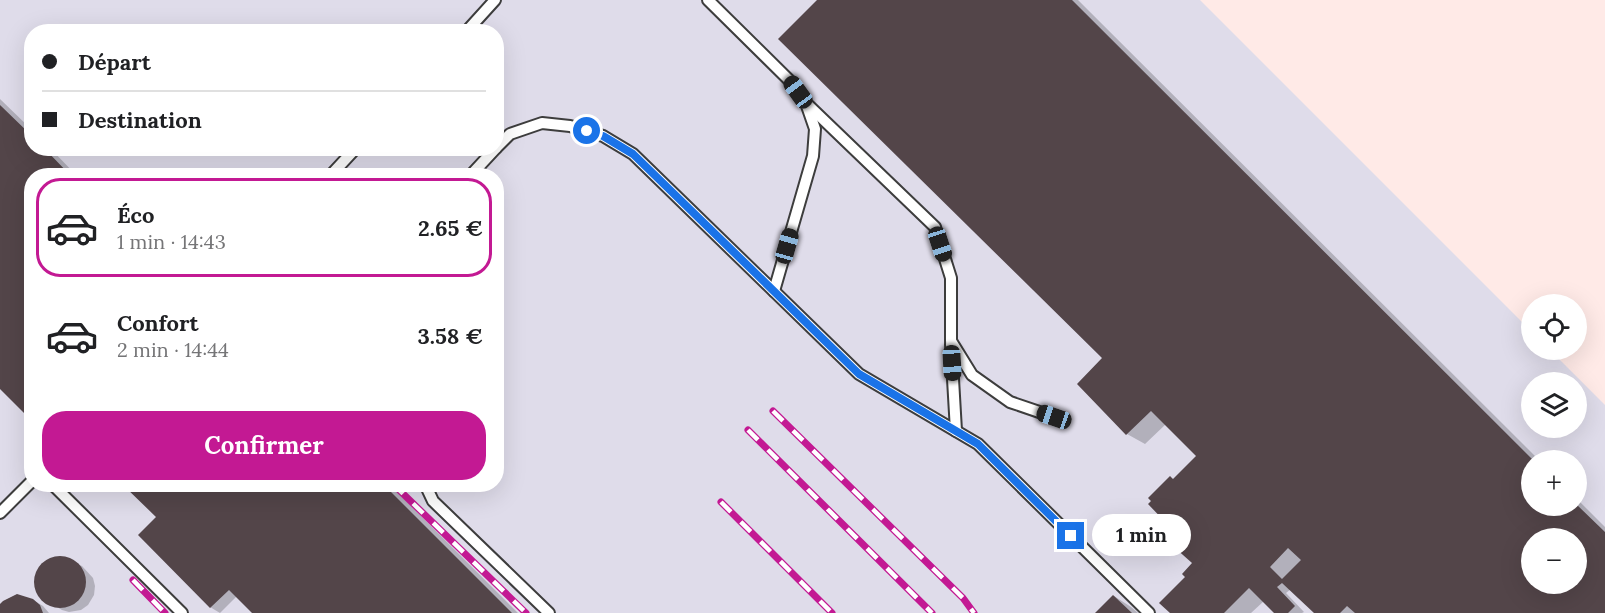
<!DOCTYPE html>
<html lang="fr">
<head>
<meta charset="utf-8">
<style>
	:root { --surface:#fff; --page:#f2f2f2; --text:#202124; --muted:#757577; --line:#e0e0e0; --accent:#c31993 }
	body { margin:0; font-family:Lora,serif; background:var(--page); color:var(--text); height:100vh; display:flex; flex-direction:column; font-size:22px; white-space:nowrap }
	* { box-sizing:border-box; margin:0 }
	p { font-size:20px; color:var(--muted) }
	.icon { flex:none; width:33px; height:33px; fill:none; stroke:currentColor; stroke-width:2; stroke-linecap:round; stroke-linejoin:round }
	.map { position:relative; flex:1; overflow:hidden }
	.panel { position:absolute; left:24px; top:168px; width:480px; height:324px; display:flex; flex-direction:column; background:var(--surface); border-radius:24px; box-shadow:0 6px 24px #0002 }
	.panel>* { flex:none }
	.hud { position:absolute; left:24px; top:24px; width:480px; height:132px; border-radius:24px; box-shadow:0 6px 24px #0002; display:grid; align-content:center; height:132px; padding:0 18px; background:var(--surface) }
	.buttons { position:absolute; left:1521px; top:294px; display:grid; gap:12px }
	.buttons a { display:grid; place-items:center; width:66px; height:66px; border-radius:50%; background:var(--surface); box-shadow:0 6px 24px #0002; font-size:30px }
	.end { position:absolute; width:27px; height:27px; margin:-14px; border:8px solid #1a73e8; background:#fff; box-shadow:0 0 0 3px #fff }
	.from { border-radius:50% }
	.bubble { position:absolute; height:42px; border-radius:21px; background:var(--surface); box-shadow:0 6px 24px #0002; font-size:20px; font-weight:700; line-height:42px; text-align:center }
	.car { position:absolute; width:18px; height:36px; margin:-18px -9px; border-radius:8px; box-shadow:0 0 4px 2px #0007; background:linear-gradient(#222 24%,#8ab4d8 0 40%,#222 0 76%,#8ab4d8 0 86%,#222 0) }
	.hud b { display:flex; align-items:center; gap:21px; height:57px; font-size:22px }
	.hud b+b { border-top:2px solid var(--line) }
	.hud i { width:15px; height:15px; background:var(--text) }
	ul { padding:10px 0 0; list-style:none }
	li { display:flex; align-items:center; gap:18px; height:99px; margin:0 12px 9px; padding:0 6px; border:3px solid transparent; border-radius:24px }
	li div { flex:1 }
	li b { display:block; font-size:22px }
	li em { font-style:normal; font-weight:700 }
	li.active { border-color:var(--accent) }
	li>.icon { width:54px; height:54px; stroke-width:1.5 }
	.action { display:flex; gap:12px; margin-top:auto; padding:12px 18px }
	.action a { flex:1; height:69px; border-radius:24px; background:var(--accent); color:#fff; font-size:24px; font-weight:700; line-height:69px; text-align:center }
	.map>svg:first-child { display:block }
</style>
</head>
<body>
<div class="map">
<svg width="1605" height="613" viewBox="0 0 1605 613">
	<rect width="100%" height="100%" fill="#ffeae7"/>
	<path fill="#dfdcea" fill-rule="evenodd" d="M0 0H1200L1531 331 1532 350H1550L1605 405V613H0ZM32 32H496V148H32ZM32 176H496V484H32ZM1532 382H1576V428H1532ZM1532 460H1576V506H1532ZM1532 538H1576V584H1532Z"/>
	<g fill="#0003" fill-rule="evenodd">
		<path d="M819 0H1078L1539 460H1532V506H1576V498L1605 527V613H1316L1291 589 1286 593 1304 612 1302 613H1276L1264 601 1251 613H1172L1195 563 1177 528 1171 525 1174 480 1198 456 1166 424 1145 444 1127 434 1079 384 1104 358ZM1532 538H1576V584H1532Z"/>
		<polygon points="0,99 32,130 32,148 50,148 77,176 32,176 32,418 0,387"/>
		<polygon points="124,484 389,484 518,613 254,613 237,596 220,613 210,607 158,518"/>
		<polygon points="61,557 82,566 93,578 95,586 94,595 88,605 81,610 69,612 62,610 42,598 37,589 36,580 39,570 44,564 52,559"/>
		<polygon points="1114,596 1131,607 1138,613 1097,613"/>
		<polygon points="33,600 43,606 49,613 0,613 0,607"/>
	</g>
	<g fill="#534549" fill-rule="evenodd">
		<path d="M817 0H1072L1533 460H1532V506H1576V504L1605 532V613H1355L1347 606 1340 613H1314L1282 583 1277 587 1295 606 1288 613H1274L1249 588 1224 613H1170L1159 603 1185 577 1182 574 1192 563 1165 539 1175 528 1172 525 1170 527 1148 504 1151 501 1148 498 1170 476 1173 479 1196 456 1151 411 1126 435 1077 384 1102 358 778 39ZM1532 538H1576V584H1532ZM1288 548 1301 560 1282 579 1270 567Z"/>
		<polygon points="0,105 32,136 32,148 44,148 71,176 32,176 32,416 29,418 0,389"/>
		<polygon points="122,484 383,484 512,613 252,613 229,590 210,608 138,535 156,517"/>
		<circle cx="60" cy="582" r="26"/>
		<polygon points="17,594 33,599 40,605 43,613 0,613 0,604 3,601"/>
		<polygon points="1113,595 1132,613 1095,613"/>
	</g>
	<g fill="none" stroke-linecap="round" stroke-linejoin="round">
		<g stroke="#3d3d3d" stroke-width="14">
			<g id="service">
				<polyline points="708,0 789,80 806,103 815,129 813,156 774,291"/>
				<polyline points="466,32 495,0"/>
				<polyline points="806,103 935,227 951,278 951,341 972,375 1010,402 1054,417"/>
				<polyline points="496,148 510,134 542,123 570,126 603,136 633,154 859,374 978,444 1149,613"/>
				<polyline points="330,176 356,148"/>
				<polyline points="470,176 496,148"/>
				<polyline points="951,344 956,431"/>
				<polyline points="52,484 182,613"/>
				<polyline points="425,484 433,501 549,613"/>
				<polyline points="0,513 32,481"/>
			</g>
		</g>
		<use href="#service" stroke="#fff" stroke-width="10"/>
		<g stroke="#c31993" stroke-width="7">
			<g id="rail">
				<polyline points="773,411 963,598 974,613"/>
				<polyline points="748,430 932,613"/>
				<polyline points="393,484 526,613"/>
				<polyline points="721,502 832,613"/>
				<polyline points="133,580 165,613"/>
			</g>
		</g>
		<use href="#rail" stroke="#fff" stroke-width="4.5" stroke-dasharray="14" stroke-linecap="butt"/>
	</g>
	<g fill="none" stroke-linecap="round" stroke-linejoin="round">
		<polyline stroke="#1a73e8" stroke-width="8" points="587,131 603,136 633,154 859,374 978,444 1071,536"/>
	</g>
</svg>
<div class="buttons">
<a><svg class="icon" aria-label="locate" viewBox="0 0 24 24"><circle cx="12" cy="12" r="6"/><path d="M12 2v4M12 18v4M2 12h4M18 12h4"/></svg></a>
<a><svg class="icon" aria-label="layers" viewBox="0 0 24 24"><path d="M12 4l9 5-9 5-9-5zM3 14l9 5 9-5"/></svg></a>
<a>+</a>
<a>−</a>
</div>
<i class="end from" style="left:587px;top:131px"></i>
<i class="end" style="left:1071px;top:536px"></i>
<div class="bubble" style="left:1092px;top:514px;width:99px">1 min</div>
<i class="car" style="left:798px;top:92px;rotate:324deg"></i>
<i class="car" style="left:940px;top:244px;rotate:162deg"></i>
<i class="car" style="left:787px;top:246px;rotate:16deg"></i>
<i class="car" style="left:952px;top:363px;rotate:177deg"></i>
<i class="car" style="left:1054px;top:417px;rotate:289deg"></i>
<div class="hud">
<b><i class="from"></i>Départ</b>
<b><i></i>Destination</b>
</div>
<section class="panel">
<ul>
<li class="active"><svg class="icon" aria-label="car" viewBox="0 0 24 24"><path d="M5 17H2v-5l4-1 3-4h7l3 4 3 1v5h-3M9 17h6M6 11h13"/><circle cx="7" cy="17" r="2"/><circle cx="17" cy="17" r="2"/></svg><div><b>Éco</b><p>1 min · 14:43</p></div><em>2.65 €</em></li>
<li><svg class="icon" aria-label="car" viewBox="0 0 24 24"><path d="M5 17H2v-5l4-1 3-4h7l3 4 3 1v5h-3M9 17h6M6 11h13"/><circle cx="7" cy="17" r="2"/><circle cx="17" cy="17" r="2"/></svg><div><b>Confort</b><p>2 min · 14:44</p></div><em>3.58 €</em></li>
</ul>
<div class="action"><a>Confirmer</a></div>
</section>
</div>
</body>
</html>
